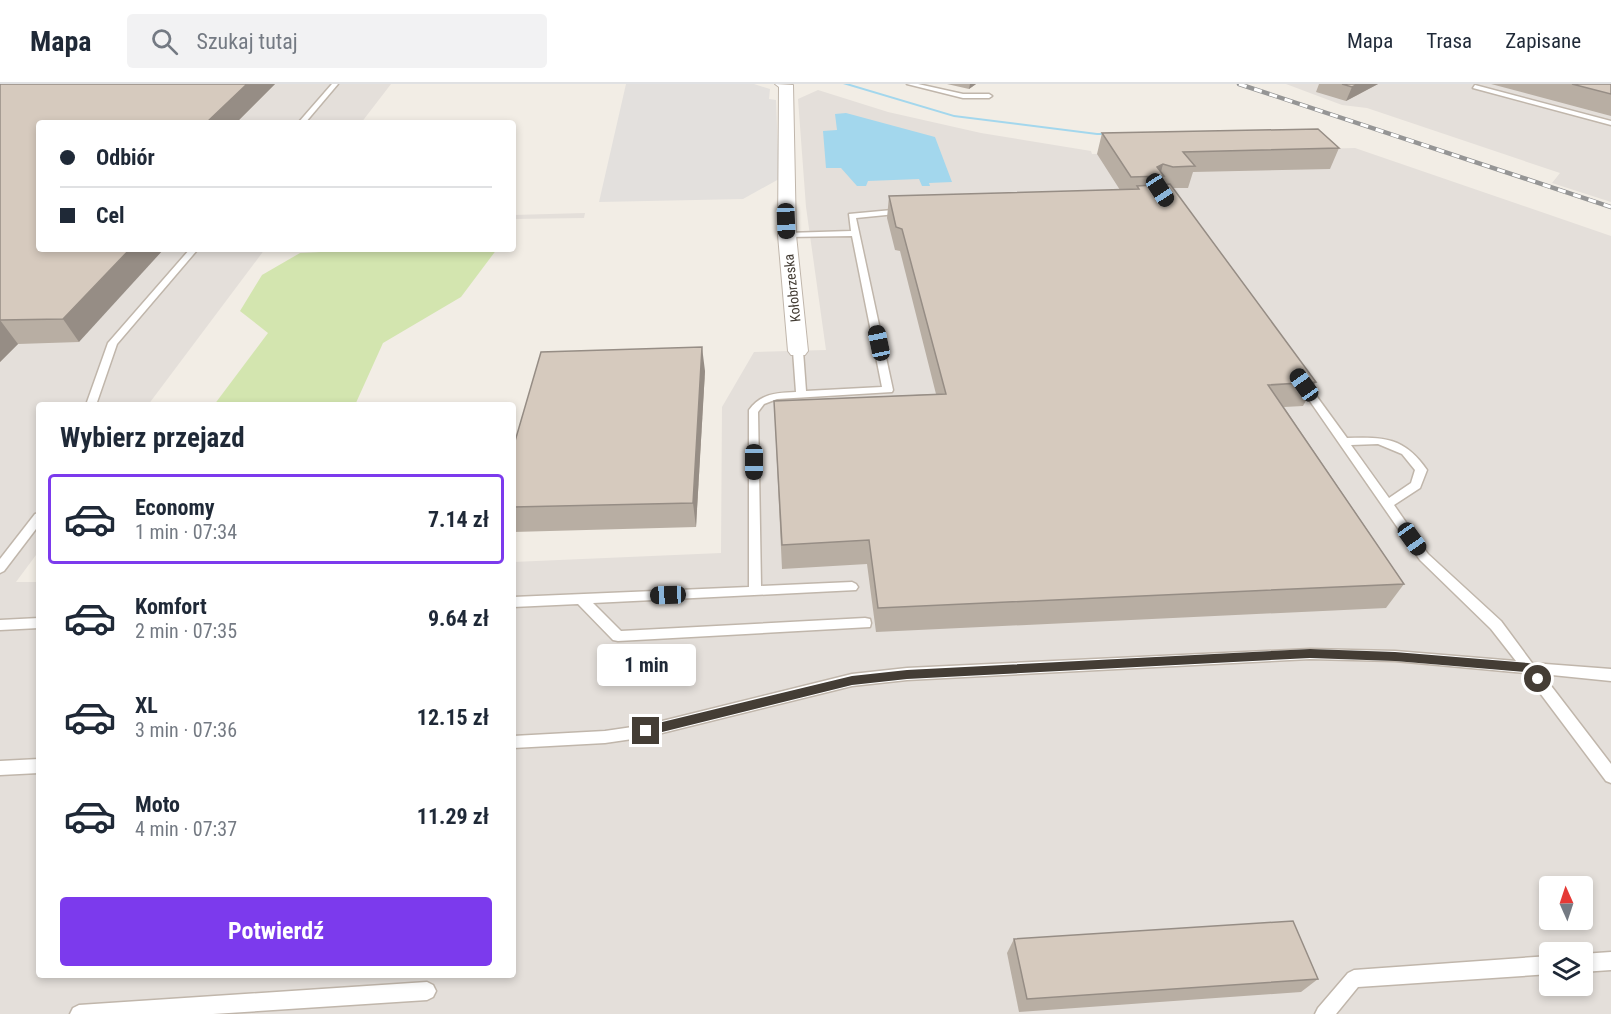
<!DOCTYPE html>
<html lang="pl">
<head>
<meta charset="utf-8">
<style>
	:root { --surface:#fff; --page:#f2f2f3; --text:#1f2937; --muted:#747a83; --line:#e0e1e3; --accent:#7c3aed }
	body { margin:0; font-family:"Roboto Condensed",sans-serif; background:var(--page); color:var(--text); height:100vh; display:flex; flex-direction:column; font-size:22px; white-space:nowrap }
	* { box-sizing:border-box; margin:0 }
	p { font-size:20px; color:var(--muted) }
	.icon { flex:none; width:33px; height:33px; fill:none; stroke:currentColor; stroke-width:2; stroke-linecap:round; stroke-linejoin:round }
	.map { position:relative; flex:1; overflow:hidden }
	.panel { position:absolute; left:36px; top:318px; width:480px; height:576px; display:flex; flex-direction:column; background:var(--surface); border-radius:6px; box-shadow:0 3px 9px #0003 }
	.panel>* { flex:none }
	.top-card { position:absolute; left:36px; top:36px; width:480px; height:132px; border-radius:6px; box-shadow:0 3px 9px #0003; display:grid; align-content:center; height:132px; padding:0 24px; background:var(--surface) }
	.needle { width:39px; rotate:357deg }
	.buttons { position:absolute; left:1539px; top:792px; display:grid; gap:12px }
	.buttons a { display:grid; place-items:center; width:54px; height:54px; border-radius:6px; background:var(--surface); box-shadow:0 3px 9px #0003; font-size:30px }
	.end { position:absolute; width:27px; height:27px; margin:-14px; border:8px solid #443d35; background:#fff; box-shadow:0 0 0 3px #fff }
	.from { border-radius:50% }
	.bubble { position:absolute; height:42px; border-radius:6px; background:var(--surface); box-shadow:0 3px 9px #0003; font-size:20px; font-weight:700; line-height:42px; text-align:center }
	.car { position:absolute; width:18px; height:36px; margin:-18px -9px; border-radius:8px; box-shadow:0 0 4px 2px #0007; background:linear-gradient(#222 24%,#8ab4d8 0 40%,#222 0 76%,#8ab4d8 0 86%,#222 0) }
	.top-card b { display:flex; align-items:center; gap:21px; height:57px; font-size:22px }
	.top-card b+b { border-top:2px solid var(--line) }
	.top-card i { width:15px; height:15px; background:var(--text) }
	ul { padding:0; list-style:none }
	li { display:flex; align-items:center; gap:18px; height:90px; margin:0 12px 9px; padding:0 12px; border:3px solid transparent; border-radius:6px }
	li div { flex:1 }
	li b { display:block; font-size:22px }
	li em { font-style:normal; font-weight:700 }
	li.selected { border-color:var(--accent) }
	li>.icon { width:54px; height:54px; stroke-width:1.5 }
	h2 { padding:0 24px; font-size:27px; line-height:72px }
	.button { display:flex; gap:12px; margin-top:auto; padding:12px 24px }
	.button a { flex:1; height:69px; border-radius:6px; background:var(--accent); color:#fff; font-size:24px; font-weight:700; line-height:69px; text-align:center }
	header { display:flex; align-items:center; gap:36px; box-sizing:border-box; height:84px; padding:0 30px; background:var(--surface); border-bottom:2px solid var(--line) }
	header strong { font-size:28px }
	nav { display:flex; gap:33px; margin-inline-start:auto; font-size:21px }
	.search { width:420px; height:54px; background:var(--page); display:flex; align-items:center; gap:15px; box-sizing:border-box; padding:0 21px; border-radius:6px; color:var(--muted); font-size:22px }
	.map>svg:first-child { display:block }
</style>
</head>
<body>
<header>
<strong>Mapa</strong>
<div class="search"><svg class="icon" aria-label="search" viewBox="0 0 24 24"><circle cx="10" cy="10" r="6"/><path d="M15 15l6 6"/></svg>Szukaj tutaj</div>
<nav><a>Mapa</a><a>Trasa</a><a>Zapisane</a></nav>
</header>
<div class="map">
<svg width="1611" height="930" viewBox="0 0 1611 930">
	<rect width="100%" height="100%" fill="#f2ede5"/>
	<g fill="#e4dfda" fill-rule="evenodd">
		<path d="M0 0H391L361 39H39V165H265L148 321H39V467L16 498H39V891H513V478L721 469 722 323 754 268 826 266 806 123 798 15 818 6 888 28 981 49 1091 67 1092 70 1355 64 1611 152V930H0ZM1550 802H1582V836H1550ZM1550 868H1582V902H1550Z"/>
		<polygon points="1286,0 1611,0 1611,118 1552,99 1560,89 1367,24 1342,21"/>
		<polygon points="585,129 584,134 513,135 513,131"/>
	</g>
	<polygon fill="#d3e5af" points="383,165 497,165 461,213 383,259 355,321 214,321 268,249 240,227 262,191 300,169"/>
	<polygon fill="#e3e0dd" points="626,0 754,0 770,5 769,15 776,16 779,95 743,115 599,118"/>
	<polygon fill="#a3d7ed" points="846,29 935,53 952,98 929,99 930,102 922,102 919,95 868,97 866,102 857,102 841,84 826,84 823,47 837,46 835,30"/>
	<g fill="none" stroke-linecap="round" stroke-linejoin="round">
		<polygon fill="#a3d7ed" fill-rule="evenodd" points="843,0 850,0 954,31 1097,49 1113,49 1115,50 1113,51 1097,51 954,33"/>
		<g stroke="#c0b6ab" stroke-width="3">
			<g id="lane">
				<polygon points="332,0 338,0 305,39 298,39"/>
				<polygon points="907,0 918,0 963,10 989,10 992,12 989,14 963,14"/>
				<polygon points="1475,1 1611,37 1611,41 1473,4"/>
				<path d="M903 125H906V129L856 134 893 306 892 308 777 315 764 320 758 328 761 502 852 498 856 500 858 503 856 506 593 519 621 547 865 534 870 535 871 539 870 543 618 557 613 556 578 520 513 523V513L749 503V326C761 309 777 309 796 308L793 267 798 264 803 267 806 307 882 303 852 152 787 153 783 151 787 149 851 147 849 130Z"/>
				<polygon points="190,165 198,165 117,260 96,321 86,321 108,259"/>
				<path d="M1301 294 1304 295 1347 354C1384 353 1404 353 1427 386L1420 404 1394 421 1428 470 1501 537 1532 579 1611 585V597L1542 590 1611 680V699L1606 697 1525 589 1395 577 1310 575 907 596 852 602 646 653 605 659 513 664V652L605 647 646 641 852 590 907 584 1310 565 1395 567 1516 577 1491 545 1420 476 1296 297ZM1378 360 1402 370 1415 386 1411 399 1389 414 1351 361Z"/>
				<polygon points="39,429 39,441 4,487 0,489 0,475 35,430"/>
				<polygon points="39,534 39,544 0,546 0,536"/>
				<polygon points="39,675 39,689 0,691 0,677"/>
				<polygon points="1611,868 1611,886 1582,888 1582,870"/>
				<polygon points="1550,872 1550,890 1358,903 1336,930 1315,930 1318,924 1348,889 1354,886"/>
				<polygon points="427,898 433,901 436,907 433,913 427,916 213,930 70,930 73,924 79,921"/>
			</g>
		</g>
		<g stroke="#c0b6ab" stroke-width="2">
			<polygon id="street" points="775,0 793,1 796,151 808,267 805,271 791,271 788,267 778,151 779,3"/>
		</g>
		<use href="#lane" fill="#fff" fill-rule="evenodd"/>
		<use href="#street" fill="#fff" fill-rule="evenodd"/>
		<g stroke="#959595" stroke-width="4.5">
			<polyline id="rail" points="1239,0 1611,123"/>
		</g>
		<use href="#rail" stroke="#fff" stroke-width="3" stroke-dasharray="8" stroke-linecap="butt"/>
	</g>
	<g fill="#b8aea3">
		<polygon points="0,0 275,0 236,39 39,39 79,258 18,260 0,278"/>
		<polygon points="947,0 976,0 969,5"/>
		<polygon points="1319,0 1378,0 1346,17 1316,8"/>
		<polygon points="1491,0 1611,0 1611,32"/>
		<polygon points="1102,49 1339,64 1330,85 1193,88 1188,104 1173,104 1316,298 1303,322 1284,323 1404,500 1386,524 876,548 867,480 782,485 774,317 936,310 900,167 895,166 887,134 889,112 1120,106 1097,70"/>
		<polygon points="705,287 696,443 513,448 513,364"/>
		<polygon points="1014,855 1318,895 1301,908 1019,928 1007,869"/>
	</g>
	<g fill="#968d85">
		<polygon points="247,0 275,0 236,39 206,39"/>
		<polygon points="970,0 976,0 969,5"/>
		<polygon points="1358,0 1378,0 1346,17 1352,3"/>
		<polygon points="1163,80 1160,92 1157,83"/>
		<polygon points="130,165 164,165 79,258 63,235"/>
		<polygon points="0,236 18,260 0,278"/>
		<polygon points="702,263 705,287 696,443 693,419"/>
	</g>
	<g fill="#d6cabe" stroke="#968d85" stroke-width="1.5">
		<polygon points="0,0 247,0 206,39 39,39 39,165 130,165 63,235 0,236"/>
		<polygon points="1342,0 1358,0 1352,3"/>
		<polygon points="1572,0 1611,0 1611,10"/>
		<polygon points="1318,45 1339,64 1183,68 1195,82 1173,83 1163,80 1157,83 1164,92 1131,93 1102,49"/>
		<polygon points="1170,100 1316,298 1268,301 1404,500 878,524 869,456 782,461 774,317 946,310 902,145 896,143 889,112 1139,105 1137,102"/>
		<polygon points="702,263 693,419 513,423 513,364 541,268"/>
		<polygon points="1293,837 1318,895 1027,915 1014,855"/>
	</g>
	<polygon fill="#443d35" points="1310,565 1395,568 1528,579 1532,580 1543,595 1542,599 1534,599 1525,588 1395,577 1310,574 907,595 852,601 646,652 640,647 646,642 852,592 907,586"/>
	<g text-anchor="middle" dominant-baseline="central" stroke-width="5" stroke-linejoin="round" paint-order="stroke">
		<g font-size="14" fill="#443d35" stroke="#fff">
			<text transform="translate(792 204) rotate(-96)">Kołobrzeska</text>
		</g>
	</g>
</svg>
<div class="buttons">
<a><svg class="needle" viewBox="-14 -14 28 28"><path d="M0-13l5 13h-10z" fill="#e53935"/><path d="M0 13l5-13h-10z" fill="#747a83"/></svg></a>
<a><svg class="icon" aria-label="layers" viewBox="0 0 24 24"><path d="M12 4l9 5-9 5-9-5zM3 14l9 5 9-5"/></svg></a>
</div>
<i class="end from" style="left:1538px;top:595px"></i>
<i class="end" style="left:646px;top:647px"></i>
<div class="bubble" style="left:597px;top:560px;width:99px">1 min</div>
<i class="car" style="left:1160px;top:106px;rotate:147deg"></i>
<i class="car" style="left:786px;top:137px;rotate:178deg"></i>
<i class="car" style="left:879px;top:259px;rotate:348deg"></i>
<i class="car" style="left:1304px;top:301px;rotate:325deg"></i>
<i class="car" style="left:754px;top:378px;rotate:180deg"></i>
<i class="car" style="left:1412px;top:455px;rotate:145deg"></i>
<i class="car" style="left:668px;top:511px;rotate:268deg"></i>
<div class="top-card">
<b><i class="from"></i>Odbiór</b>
<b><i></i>Cel</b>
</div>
<section class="panel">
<h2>Wybierz przejazd</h2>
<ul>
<li class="selected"><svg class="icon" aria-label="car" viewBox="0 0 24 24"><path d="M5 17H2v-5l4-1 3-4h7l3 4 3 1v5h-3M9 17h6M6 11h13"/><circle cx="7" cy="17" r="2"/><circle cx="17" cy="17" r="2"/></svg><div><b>Economy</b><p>1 min · 07:34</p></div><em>7.14 zł</em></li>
<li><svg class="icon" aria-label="car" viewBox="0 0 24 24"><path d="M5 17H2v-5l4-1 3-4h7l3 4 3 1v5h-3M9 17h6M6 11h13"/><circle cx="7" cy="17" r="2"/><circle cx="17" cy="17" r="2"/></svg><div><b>Komfort</b><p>2 min · 07:35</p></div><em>9.64 zł</em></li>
<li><svg class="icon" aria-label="car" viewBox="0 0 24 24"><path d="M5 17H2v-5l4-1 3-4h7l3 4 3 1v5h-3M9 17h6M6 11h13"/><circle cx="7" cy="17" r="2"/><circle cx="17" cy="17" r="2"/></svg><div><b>XL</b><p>3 min · 07:36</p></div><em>12.15 zł</em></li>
<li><svg class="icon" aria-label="car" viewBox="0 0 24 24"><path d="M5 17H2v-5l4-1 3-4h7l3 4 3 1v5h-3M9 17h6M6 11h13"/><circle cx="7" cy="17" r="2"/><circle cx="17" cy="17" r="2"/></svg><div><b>Moto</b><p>4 min · 07:37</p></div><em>11.29 zł</em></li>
</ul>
<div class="button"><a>Potwierdź</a></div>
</section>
</div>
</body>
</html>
